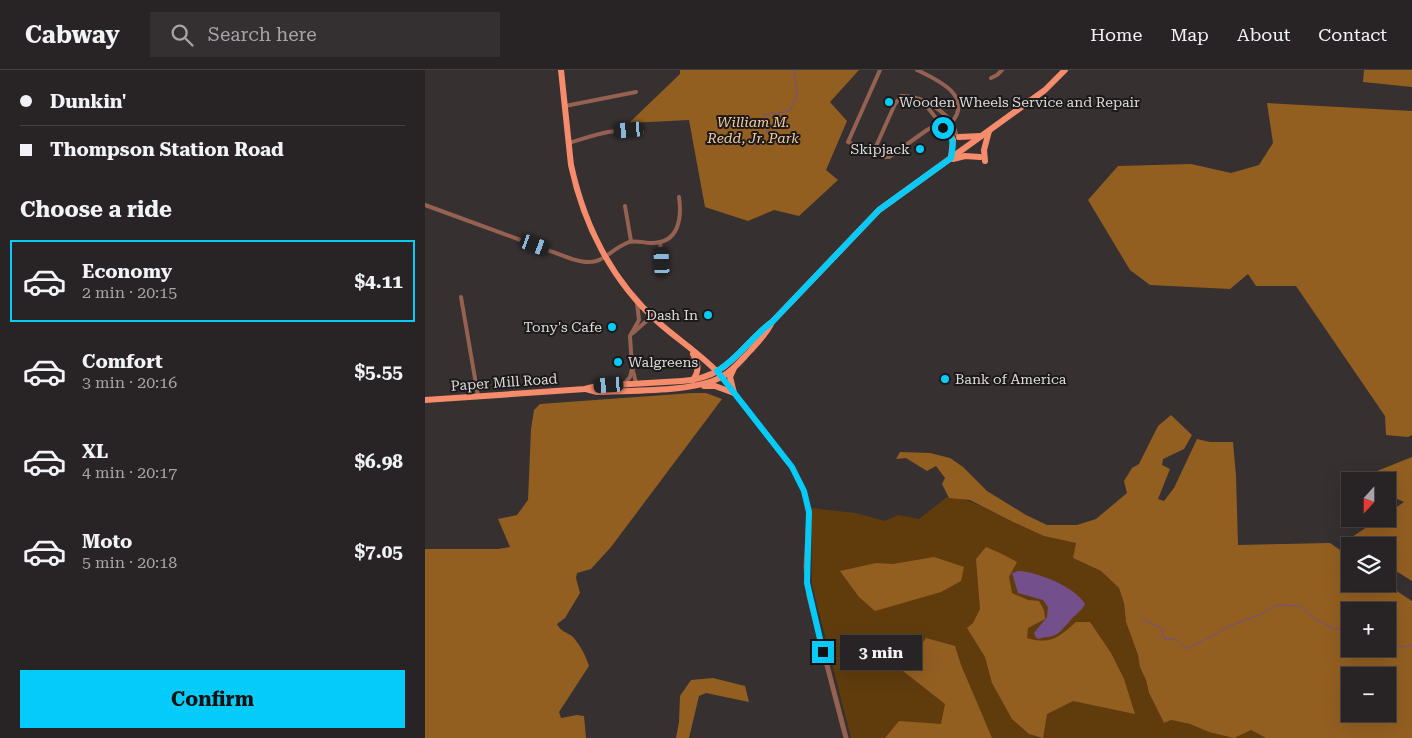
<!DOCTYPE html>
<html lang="en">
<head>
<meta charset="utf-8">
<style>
	:root { --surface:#282425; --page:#343032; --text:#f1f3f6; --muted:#a5a4a7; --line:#444142; --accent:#04cbf9 }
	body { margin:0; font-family:"Roboto Serif",serif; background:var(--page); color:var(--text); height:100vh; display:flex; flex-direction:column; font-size:19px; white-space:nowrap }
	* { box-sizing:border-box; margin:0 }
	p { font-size:16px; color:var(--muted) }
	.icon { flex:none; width:28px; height:28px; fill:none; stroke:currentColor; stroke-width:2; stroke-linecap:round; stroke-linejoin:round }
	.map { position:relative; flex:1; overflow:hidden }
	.drawer { display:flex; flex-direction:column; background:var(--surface); width:425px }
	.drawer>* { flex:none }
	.hud { display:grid; align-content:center; height:110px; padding:0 20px; background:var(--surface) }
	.needle { width:32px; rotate:201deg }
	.fabs { position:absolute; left:916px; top:402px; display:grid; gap:10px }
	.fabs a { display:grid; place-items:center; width:55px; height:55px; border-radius:0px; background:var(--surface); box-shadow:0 5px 20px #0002,0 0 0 1px var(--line); font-size:25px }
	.end { position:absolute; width:22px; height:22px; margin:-11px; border:6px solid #04cbf9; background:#111; box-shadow:0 0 0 2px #111 }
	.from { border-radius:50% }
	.bubble { position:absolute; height:35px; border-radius:0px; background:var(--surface); box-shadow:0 5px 20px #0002,0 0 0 1px var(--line); font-size:16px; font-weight:700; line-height:35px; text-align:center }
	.car { position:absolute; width:15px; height:30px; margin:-15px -8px; border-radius:6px; box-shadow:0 0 4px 1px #0007; background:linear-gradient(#222 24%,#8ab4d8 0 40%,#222 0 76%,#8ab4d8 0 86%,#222 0) }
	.hud b { display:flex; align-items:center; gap:18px; height:48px; font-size:19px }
	.hud b+b { border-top:1px solid var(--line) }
	.hud i { width:12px; height:12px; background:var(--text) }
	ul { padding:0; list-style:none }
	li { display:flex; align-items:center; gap:15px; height:82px; margin:0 10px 8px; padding:0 10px; border:2px solid transparent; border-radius:0px }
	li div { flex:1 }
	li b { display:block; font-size:19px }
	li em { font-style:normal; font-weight:700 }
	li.current { border-color:var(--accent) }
	li>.icon { width:45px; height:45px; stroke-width:1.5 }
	h2 { padding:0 20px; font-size:22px; line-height:60px }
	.cta { display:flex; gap:10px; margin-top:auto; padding:10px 20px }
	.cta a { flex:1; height:58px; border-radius:0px; background:var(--accent); color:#111; font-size:20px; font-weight:700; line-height:58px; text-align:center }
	header { display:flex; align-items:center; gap:30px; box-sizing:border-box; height:70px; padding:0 25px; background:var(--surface); border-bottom:1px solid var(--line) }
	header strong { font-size:24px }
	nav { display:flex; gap:28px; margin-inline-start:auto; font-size:18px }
	.search { width:350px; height:45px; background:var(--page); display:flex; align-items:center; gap:12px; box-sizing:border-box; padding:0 18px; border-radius:0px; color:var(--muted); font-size:19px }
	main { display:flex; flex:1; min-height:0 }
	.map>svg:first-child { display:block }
</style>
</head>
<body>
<header>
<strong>Cabway</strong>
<div class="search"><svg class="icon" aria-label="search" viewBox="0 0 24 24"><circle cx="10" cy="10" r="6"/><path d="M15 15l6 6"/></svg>Search here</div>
<nav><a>Home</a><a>Map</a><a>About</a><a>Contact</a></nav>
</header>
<main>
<section class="drawer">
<div class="hud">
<b><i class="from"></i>Dunkin'</b>
<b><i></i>Thompson Station Road</b>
</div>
<h2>Choose a ride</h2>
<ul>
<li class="current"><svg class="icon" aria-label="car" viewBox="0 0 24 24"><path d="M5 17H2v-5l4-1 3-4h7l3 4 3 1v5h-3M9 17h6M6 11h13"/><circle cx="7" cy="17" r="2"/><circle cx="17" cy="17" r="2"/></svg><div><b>Economy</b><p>2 min · 20:15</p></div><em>$4.11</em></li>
<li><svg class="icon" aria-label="car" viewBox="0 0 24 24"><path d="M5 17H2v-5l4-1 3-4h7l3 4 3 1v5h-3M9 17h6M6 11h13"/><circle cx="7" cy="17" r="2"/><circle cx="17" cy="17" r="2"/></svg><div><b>Comfort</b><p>3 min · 20:16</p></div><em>$5.55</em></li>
<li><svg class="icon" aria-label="car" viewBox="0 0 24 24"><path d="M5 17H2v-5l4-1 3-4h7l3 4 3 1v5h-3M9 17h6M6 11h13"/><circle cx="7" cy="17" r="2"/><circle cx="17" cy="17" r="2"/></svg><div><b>XL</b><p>4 min · 20:17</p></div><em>$6.98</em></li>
<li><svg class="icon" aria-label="car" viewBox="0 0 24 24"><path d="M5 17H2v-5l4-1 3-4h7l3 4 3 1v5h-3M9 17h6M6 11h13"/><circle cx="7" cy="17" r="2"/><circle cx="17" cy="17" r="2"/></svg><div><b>Moto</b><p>5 min · 20:18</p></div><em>$7.05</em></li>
</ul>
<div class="cta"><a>Confirm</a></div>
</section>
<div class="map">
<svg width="987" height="668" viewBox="0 0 987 668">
	<rect width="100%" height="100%" fill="#363031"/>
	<path fill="#603c0d" d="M522 427C548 428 565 442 588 452 609 462 629 468 651 473L648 488 676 501 694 518 699 533 701 552 713 585 715 597 721 610 724 623 739 653 746 650 765 654 784 662 826 660 841 668H426L387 515 386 438 430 443 460 451 473 445 494 449Z"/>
	<g fill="#935f21" fill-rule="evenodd">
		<polygon points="255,0 434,0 405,32 422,51 401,100 413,110 374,146 349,140 323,151 280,137 264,50 204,53 255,4"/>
		<polygon points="939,0 987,0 987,17 938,12"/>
		<polygon points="842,33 987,41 987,365 983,367 961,365 960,346 871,216 831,216 823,204 805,219 725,215 705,200 663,130 693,96 766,94 806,103 834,95 848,73"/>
		<path d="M267 323H281L297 329 186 477 166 499 152 503 151 508 155 523 140 548 132 554C136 562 142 562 148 567 155 575 161 586 164 596L134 642 136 648 152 645 159 646 161 668H0V479H73L85 477 73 449 92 445 103 430 106 359 109 340 115 334Z"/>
		<path d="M746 345 767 365 759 379 738 389 737 395 745 399 733 429 739 431 749 418 772 369 785 372H808L811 406 813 475 905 473 925 487V514H961L987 531V668H841L826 660 809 668 784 662 765 654 746 650 739 653 724 623 721 610 715 597 713 585 701 552 699 533 694 518 676 501 648 488 651 473 619 466 586 451 545 430 524 428 517 414 520 408 511 396 502 401 481 388 471 389 475 382 505 383 525 388 538 397 562 421 601 445 622 455H652L671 449 702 423 699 411 707 398 714 394 733 356ZM962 541V579H925V541ZM962 606V644H925V606Z"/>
		<polygon points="987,387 987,511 963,496 962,476 930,476 921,471 954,449 962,449 963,443 979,432 963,425 962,411 945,411 942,405"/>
		<path d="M561 477 577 484 592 492 584 507 587 523 603 530 614 531 619 540 620 549 603 558 602 568C626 575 634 567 651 552H665L686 583 699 609 710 644 648 631 622 644 618 668 604 664 587 649 567 613 560 587 542 558 548 553 555 539 551 489Z"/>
		<polygon points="509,487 539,497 536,511 516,522 450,541 434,527 415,501 451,493 468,494"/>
		<polygon points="501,568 530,576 536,595 567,668 460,668 474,651 516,654 520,634 478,601"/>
		<polygon points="288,608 320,616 324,632 281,623 274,626 264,668 251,668 254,652 255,626 266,610"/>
	</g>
	<path fill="#734f8c" d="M594 501C613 502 650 517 660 534 656 542 649 545 644 552 636 560 634 566 622 567 617 567 616 570 611 568L609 563 622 547 623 537 618 530 593 523 587 503Z"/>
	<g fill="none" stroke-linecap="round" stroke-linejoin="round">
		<g stroke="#734f8c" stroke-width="1">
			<polyline points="328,80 342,62 339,45 365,41 372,25 369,1 371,0"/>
			<polyline points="716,548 737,559 739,569 751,569 762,579 807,555 837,544 851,535 875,536 890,549 910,559 925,559"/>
			<polyline points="962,571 976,577 987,575"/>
		</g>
		<g stroke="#956151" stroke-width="4">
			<polyline points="455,0 423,72 460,87 464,87 502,60 515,53"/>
			<path d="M492 0C513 10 548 26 527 52"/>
			<polyline points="566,8 572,5 577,0"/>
			<polyline points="499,33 519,58 525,62"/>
			<polyline points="140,36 211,22"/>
			<path d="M144 73C167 66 193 56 217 62"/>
			<path d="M448 83 470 34 476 26C496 25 527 43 531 64"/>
			<path d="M0 135 147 189C179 199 179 182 204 172 211 170 219 173 227 173 254 173 257 148 254 127"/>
			<polyline points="200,136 206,171"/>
			<polyline points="235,172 237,192"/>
			<polyline points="36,227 53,326"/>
			<polyline points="208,263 227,246"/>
			<polyline points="211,313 207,297 205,266 214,250 212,233"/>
			<polyline points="199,314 205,307 207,299"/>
		</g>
		<polyline stroke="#956151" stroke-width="5" points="297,307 367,397 379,421 384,442 381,497 384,526 421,668"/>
		<g stroke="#f68c6c" stroke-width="6">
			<path d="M136 0 146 95C159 155 187 211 233 252 253 270 280 287 297 307"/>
			<polyline points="524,62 528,70 526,88"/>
			<polyline points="534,67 556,66"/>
			<polyline points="528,89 540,86 555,87"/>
			<polyline points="560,91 559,80 564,61"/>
			<path d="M268 310C275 300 273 294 268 284"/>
			<polyline points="279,316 290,316 309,323"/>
			<path d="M161 319 172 322C205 320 270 323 298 306 309 300 317 289 326 280 334 271 342 263 347 252"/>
			<polyline points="309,323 305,307 309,298"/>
			<path d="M0 330 160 319 172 316 257 311C270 310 283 307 294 300 314 288 327 266 347 252L454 140 620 20 640 0"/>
		</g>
	</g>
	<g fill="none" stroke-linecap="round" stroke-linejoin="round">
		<path stroke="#04cbf9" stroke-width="6" d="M398 582 382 513 384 442 379 421 367 397 292 301C313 289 327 266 347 252L454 140 526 88C529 75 529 66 518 58"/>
	</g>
	<g fill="#04cbf9" stroke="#1b1919" stroke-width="2">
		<circle cx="464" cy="32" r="5"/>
		<circle cx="495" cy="79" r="5"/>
		<circle cx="283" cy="245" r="5"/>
		<circle cx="187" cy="257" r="5"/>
		<circle cx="193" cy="292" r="5"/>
		<circle cx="520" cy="309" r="5"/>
	</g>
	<g text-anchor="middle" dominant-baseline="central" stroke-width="4" stroke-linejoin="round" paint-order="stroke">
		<g font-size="14" fill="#dfdbdc" stroke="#1b1919" text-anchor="start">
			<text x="474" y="32">Wooden Wheels Service and Repair</text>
			<text x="485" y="79" text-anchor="end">Skipjack</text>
			<text x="273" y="245" text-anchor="end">Dash In</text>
			<text x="177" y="257" text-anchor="end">Tony's Cafe</text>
			<text x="203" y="292">Walgreens</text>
			<text x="530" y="309">Bank of America</text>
		</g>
		<g font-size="14" font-style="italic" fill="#f9cd9f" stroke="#1b1919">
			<text x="328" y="52">William M.<tspan x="328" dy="16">Redd, Jr. Park</tspan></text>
		</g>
		<g font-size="14" fill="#dfdbdc" stroke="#1b1919">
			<text transform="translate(79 312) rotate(-4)">Paper Mill Road</text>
		</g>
	</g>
</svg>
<div class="fabs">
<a><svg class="needle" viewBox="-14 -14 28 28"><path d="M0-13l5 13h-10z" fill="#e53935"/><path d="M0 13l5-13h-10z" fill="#a5a4a7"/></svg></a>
<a><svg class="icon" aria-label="layers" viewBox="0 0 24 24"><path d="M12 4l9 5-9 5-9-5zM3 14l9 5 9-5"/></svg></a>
<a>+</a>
<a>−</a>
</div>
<i class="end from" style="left:518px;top:58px"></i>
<i class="end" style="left:398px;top:582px"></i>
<div class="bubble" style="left:415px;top:565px;width:82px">3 min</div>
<i class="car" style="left:204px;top:60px;rotate:265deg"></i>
<i class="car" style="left:110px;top:175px;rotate:110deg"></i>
<i class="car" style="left:237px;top:192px;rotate:357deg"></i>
<i class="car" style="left:184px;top:315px;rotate:266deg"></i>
</div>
</main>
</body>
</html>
